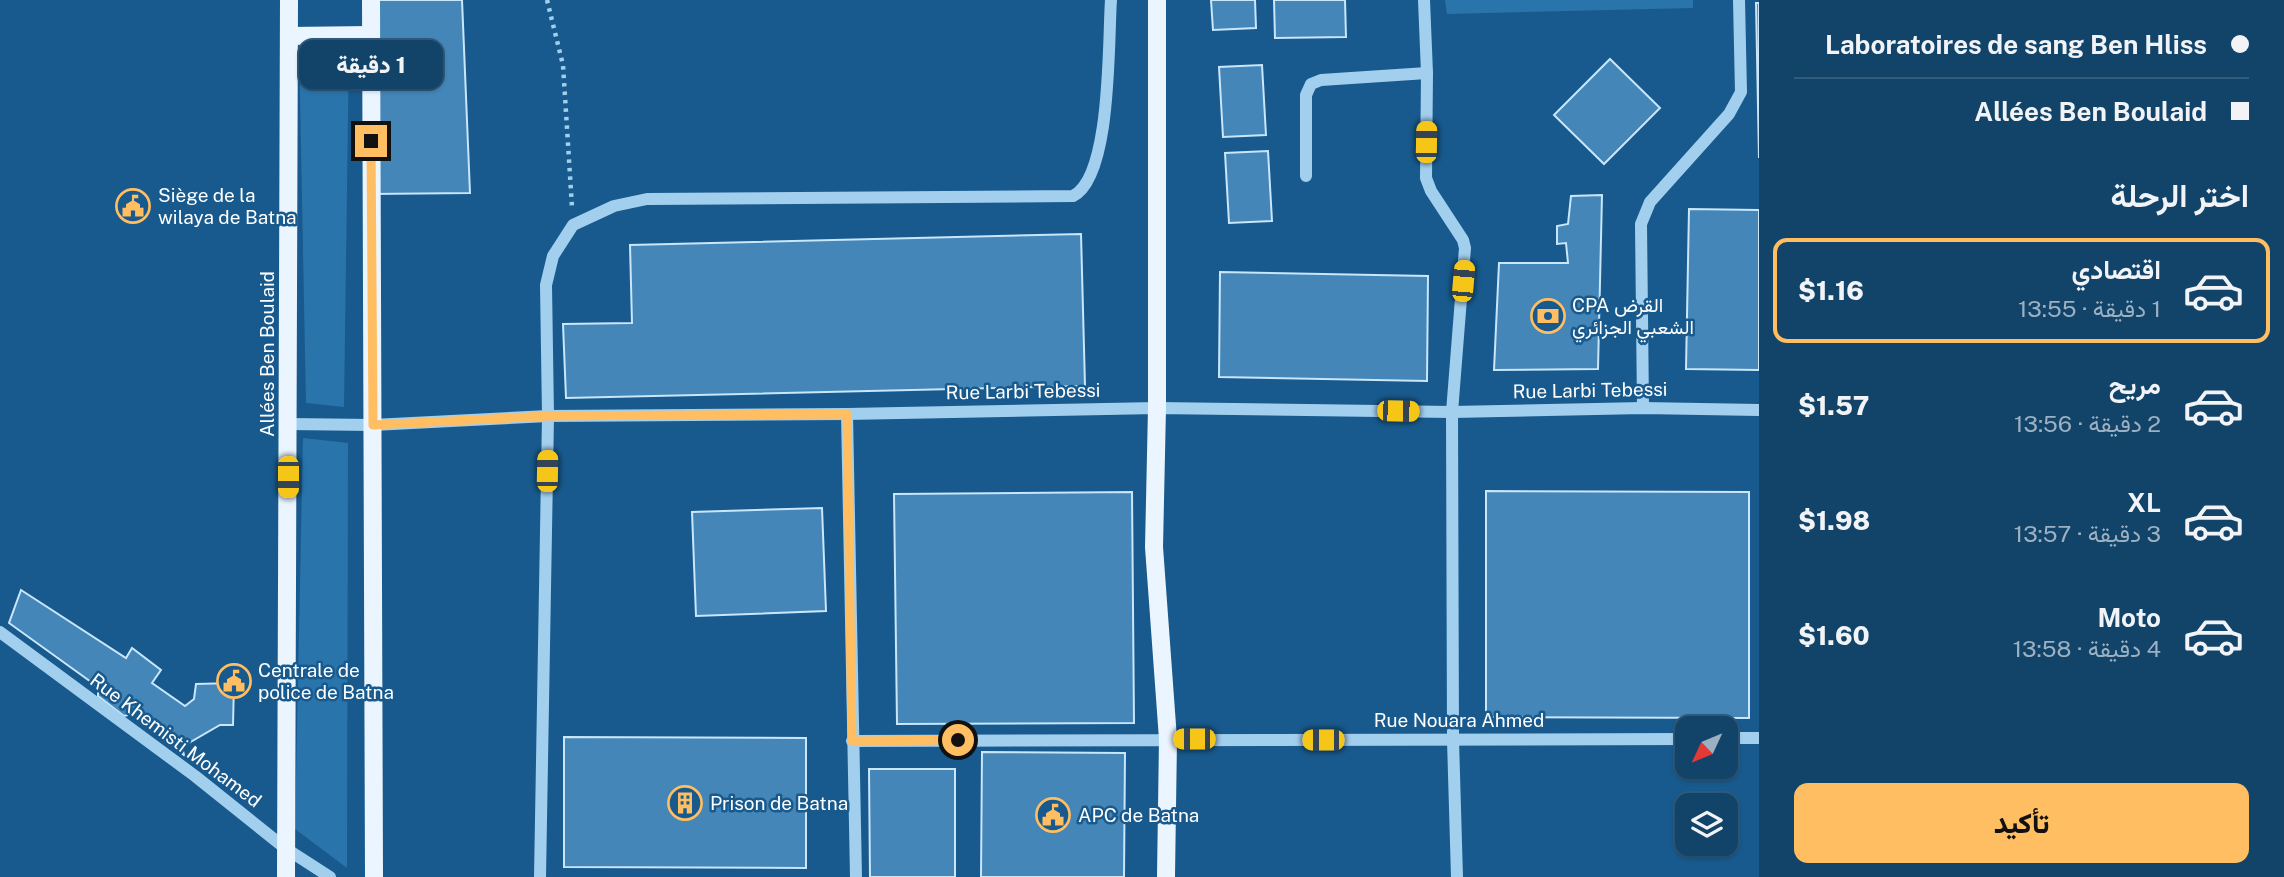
<!DOCTYPE html>
<html lang="ar">
<head>
<meta charset="utf-8">
<style>
	:root { --surface:#12446a; --page:#1f4e72; --text:#f1f3f6; --muted:#9cb0c1; --line:#315c7e; --accent:#ffbe61 }
	body { margin:0; font-family:"Public Sans",Vazirmatn,sans-serif; background:var(--page); color:var(--text); direction:rtl; height:100vh; display:flex; flex-direction:column; font-size:26px; white-space:nowrap }
	* { box-sizing:border-box; margin:0 }
	p { font-size:23px; color:var(--muted) }
	.icon { flex:none; width:38px; height:38px; fill:none; stroke:currentColor; stroke-width:2; stroke-linecap:round; stroke-linejoin:round }
	.map { position:relative; flex:1; overflow:hidden; direction:ltr }
	.sheet { display:flex; flex-direction:column; background:var(--surface); width:525px }
	.sheet>* { flex:none }
	.top-card { display:grid; align-content:center; height:154px; padding:0 35px; background:var(--surface) }
	.needle { width:46px; rotate:226deg }
	.fabs { position:absolute; left:1675px; top:716px; display:grid; gap:14px }
	.fabs a { display:grid; place-items:center; width:63px; height:63px; border-radius:14px; background:var(--surface); box-shadow:0 2px 5px #0004,0 0 0 2px var(--line); font-size:35px }
	.end { position:absolute; width:32px; height:32px; margin:-16px; border:9px solid #ffbe61; background:#111; box-shadow:0 0 0 4px #111 }
	.from { border-radius:50% }
	.bubble { position:absolute; height:49px; border-radius:14px; background:var(--surface); box-shadow:0 2px 5px #0004,0 0 0 2px var(--line); font-size:23px; font-weight:800; line-height:49px; text-align:center; direction:rtl }
	.car { position:absolute; width:21px; height:42px; margin:-21px -10px; border-radius:9px; box-shadow:0 0 5px 2px #0007; background:linear-gradient(#f5c518 24%,#345 0 40%,#f5c518 0 76%,#345 0 86%,#f5c518 0) }
	.top-card b { display:flex; align-items:center; gap:24px; height:66px; font-size:26px }
	.top-card b+b { border-top:2px solid var(--line) }
	.top-card i { width:18px; height:18px; background:var(--text) }
	ul { padding:0; list-style:none }
	li { display:flex; align-items:center; gap:21px; height:105px; margin:0 14px 10px; padding:0 21px; border:4px solid transparent; border-radius:14px }
	li div { flex:1 }
	li b { display:block; font-size:26px }
	li em { font-style:normal; font-weight:800 }
	li.on { border-color:var(--accent) }
	li>.icon { width:63px; height:63px; stroke-width:1.5 }
	h2 { padding:0 35px; font-size:32px; line-height:84px }
	.primary-button { display:flex; gap:14px; margin-top:auto; padding:14px 35px }
	.primary-button a { flex:1; height:80px; border-radius:14px; background:var(--accent); color:#111; font-size:28px; font-weight:800; line-height:80px; text-align:center }
	main { display:flex; flex:1; min-height:0 }
	.map>svg:first-child { display:block }
</style>
</head>
<body>
<main>
<section class="sheet">
<div class="top-card">
<b><i class="from"></i>Laboratoires de sang Ben Hliss</b>
<b><i></i>Allées Ben Boulaid</b>
</div>
<h2>اختر الرحلة</h2>
<ul>
<li class="on"><svg class="icon" aria-label="car" viewBox="0 0 24 24"><path d="M5 17H2v-5l4-1 3-4h7l3 4 3 1v5h-3M9 17h6M6 11h13"/><circle cx="7" cy="17" r="2"/><circle cx="17" cy="17" r="2"/></svg><div><b>اقتصادي</b><p>1 دقيقة · 13:55</p></div><em>$1.16</em></li>
<li><svg class="icon" aria-label="car" viewBox="0 0 24 24"><path d="M5 17H2v-5l4-1 3-4h7l3 4 3 1v5h-3M9 17h6M6 11h13"/><circle cx="7" cy="17" r="2"/><circle cx="17" cy="17" r="2"/></svg><div><b>مريح</b><p>2 دقيقة · 13:56</p></div><em>$1.57</em></li>
<li><svg class="icon" aria-label="car" viewBox="0 0 24 24"><path d="M5 17H2v-5l4-1 3-4h7l3 4 3 1v5h-3M9 17h6M6 11h13"/><circle cx="7" cy="17" r="2"/><circle cx="17" cy="17" r="2"/></svg><div><b>XL</b><p>3 دقيقة · 13:57</p></div><em>$1.98</em></li>
<li><svg class="icon" aria-label="car" viewBox="0 0 24 24"><path d="M5 17H2v-5l4-1 3-4h7l3 4 3 1v5h-3M9 17h6M6 11h13"/><circle cx="7" cy="17" r="2"/><circle cx="17" cy="17" r="2"/></svg><div><b>Moto</b><p>4 دقيقة · 13:58</p></div><em>$1.60</em></li>
</ul>
<div class="primary-button"><a>تأكيد</a></div>
</section>
<div class="map">
<svg width="1759" height="877" viewBox="0 0 1759 877">
	<rect width="100%" height="100%" fill="#185a8d"/>
	<g fill="#2a74ac">
		<polygon points="1445,0 1693,0 1693,8 1447,14"/>
		<polygon points="349,44 344,407 306,403 299,45"/>
		<polygon points="303,438 348,443 347,868 295,829"/>
	</g>
	<g fill="#4486b8" stroke="#c9e6fb" stroke-width="2">
		<polygon points="372,0 462,0 470,193 371,194"/>
		<polygon points="1211,0 1255,0 1256,28 1213,30"/>
		<polygon points="1274,0 1345,0 1346,37 1275,38"/>
		<polygon points="1756,3 1759,3 1759,158"/>
		<polygon points="1610,59 1660,108 1604,164 1554,115"/>
		<polygon points="1262,65 1266,135 1223,137 1219,67"/>
		<polygon points="1268,151 1272,221 1229,223 1225,153"/>
		<polygon points="1602,195 1598,369 1494,370 1499,263 1568,263 1566,243 1557,244 1557,226 1568,224 1571,196"/>
		<polygon points="1689,209 1759,210 1759,370 1686,369"/>
		<polygon points="1081,234 1085,386 566,398 563,324 632,323 630,245"/>
		<polygon points="1220,272 1428,276 1427,381 1219,377"/>
		<polygon points="1486,491 1749,492 1749,718 1486,717"/>
		<polygon points="1132,492 1134,723 897,724 894,494"/>
		<polygon points="822,508 826,611 696,616 692,512"/>
		<polygon points="21,590 126,658 132,648 161,670 152,683 185,706 194,699 196,684 234,683 233,725 220,725 182,747 184,755 133,714 124,716 98,696 98,687 9,623"/>
		<polygon points="564,737 806,738 806,868 564,867"/>
		<polygon points="982,752 1125,753 1124,877 981,877"/>
		<polygon points="869,769 955,769 955,877 870,877"/>
	</g>
	<g fill="none" stroke-linecap="round" stroke-linejoin="round">
		<polyline stroke="#a3cfef" stroke-width="4.5" stroke-dasharray="3.5 5" stroke-linecap="butt" points="547,0 563,65 572,207"/>
		<g stroke="#a3cfef" stroke-width="12">
			<polyline points="1424,0 1427,73 1426,178 1431,191 1463,240 1465,248 1452,412 1453,740 1457,877"/>
			<polyline points="1306,176 1306,95 1311,84 1321,80 1427,73"/>
			<polyline points="1643,408 1641,224 1650,202 1729,114 1741,92 1739,0"/>
			<polyline points="847,414 856,877"/>
			<polyline points="288,424 373,425 548,416 847,414 1157,408 1452,412 1643,408 1759,410"/>
			<polyline points="0,632 195,776 285,848 330,877"/>
			<polyline points="1726,738 1759,738"/>
			<polyline points="852,741 1687,739"/>
			<path d="M540 877 548 416 546 285 553 256 573 225 614 206 647 199 1073 196C1112 177 1108 40 1111 0"/>
		</g>
		<g stroke="#ebf5ff" stroke-width="18">
			<polyline points="371,0 374,877"/>
			<polyline points="1157,0 1157,408 1154,547 1168,739 1166,877"/>
			<polyline points="289,36 370,35"/>
			<polyline points="286,877 289,0"/>
		</g>
	</g>
	<g fill="none" stroke-linecap="round" stroke-linejoin="round">
		<polyline stroke="#ffbe61" stroke-width="9" points="371,141 373,425 548,416 847,414 852,741 958,740"/>
	</g>
	<defs>
		<g id="civic-ring" transform="scale(1.75)"><circle r="9.5" fill="#185a8d" stroke="#ffbe61" stroke-width="1.5"/><path d="M-.6-6.5H3V-4.5H.6V-3L4-1V1h2V6H-6V1h2V-1L-.6-3ZM-1.2 2.5V6h2.4V2.5Z" fill="#ffbe61"/></g>
		<g id="bank-ring" transform="scale(1.75)"><circle r="9.5" fill="#185a8d" stroke="#ffbe61" stroke-width="1.5"/><path d="M-6-4H6V4H-6ZM0-2.3a2.3 2.3 0 1 0 0 4.6a2.3 2.3 0 1 0 0-4.6Z" fill="#ffbe61"/></g>
		<g id="building-ring" transform="scale(1.75)"><circle r="9.5" fill="#185a8d" stroke="#ffbe61" stroke-width="1.5"/><path d="M-4-6H4V6H1V3H-1V6H-4ZM-2.5-4.3h1.7v1.8h-1.7ZM.8-4.3h1.7v1.8H.8ZM-2.5-1h1.7V.8h-1.7ZM.8-1h1.7V.8H.8Z" fill="#ffbe61"/></g>
	</defs>
	<g fill-rule="evenodd">
		<use href="#civic-ring" x="133" y="206"/>
		<use href="#bank-ring" x="1548" y="316"/>
		<use href="#civic-ring" x="234" y="681"/>
		<use href="#building-ring" x="685" y="803"/>
		<use href="#civic-ring" x="1053" y="815"/>
	</g>
	<g text-anchor="middle" dominant-baseline="central" stroke-width="5" stroke-linejoin="round" paint-order="stroke">
		<g font-size="19" fill="#fff" stroke="#185a8d" text-anchor="start">
			<text x="158" y="195">Siège de la<tspan x="158" dy="22">wilaya de Batna</tspan></text>
			<text x="1572" y="305">CPA القرض<tspan x="1572" dy="22">الشعبي الجزائري</tspan></text>
			<text x="258" y="670">Centrale de<tspan x="258" dy="22">police de Batna</tspan></text>
			<text x="710" y="803">Prison de Batna</text>
			<text x="1078" y="815">APC de Batna</text>
		</g>
		<g font-size="19" fill="#fff" stroke="#185a8d">
			<text transform="translate(267 354) rotate(-90)">Allées Ben Boulaid</text>
			<text transform="translate(1590 390) rotate(-1)">Rue Larbi Tebessi</text>
			<text transform="translate(1023 391) rotate(-1)">Rue Larbi Tebessi</text>
			<text x="1459" y="720">Rue Nouara Ahmed</text>
			<text transform="translate(176 740) rotate(37)">Rue Khemisti Mohamed</text>
		</g>
	</g>
</svg>
<div class="fabs">
<a><svg class="needle" viewBox="-14 -14 28 28"><path d="M0-13l5 13h-10z" fill="#e53935"/><path d="M0 13l5-13h-10z" fill="#9cb0c1"/></svg></a>
<a><svg class="icon" aria-label="layers" viewBox="0 0 24 24"><path d="M12 4l9 5-9 5-9-5zM3 14l9 5 9-5"/></svg></a>
</div>
<i class="end from" style="left:958px;top:740px"></i>
<i class="end" style="left:371px;top:141px"></i>
<div class="bubble" style="left:299px;top:40px;width:144px">1 دقيقة</div>
<i class="car" style="left:1426px;top:142px;rotate:1deg"></i>
<i class="car" style="left:1463px;top:281px;rotate:5deg"></i>
<i class="car" style="left:1398px;top:411px;rotate:91deg"></i>
<i class="car" style="left:547px;top:471px;rotate:1deg"></i>
<i class="car" style="left:288px;top:477px;rotate:180deg"></i>
<i class="car" style="left:1194px;top:739px;rotate:270deg"></i>
<i class="car" style="left:1323px;top:740px;rotate:270deg"></i>
</div>
</main>
</body>
</html>
